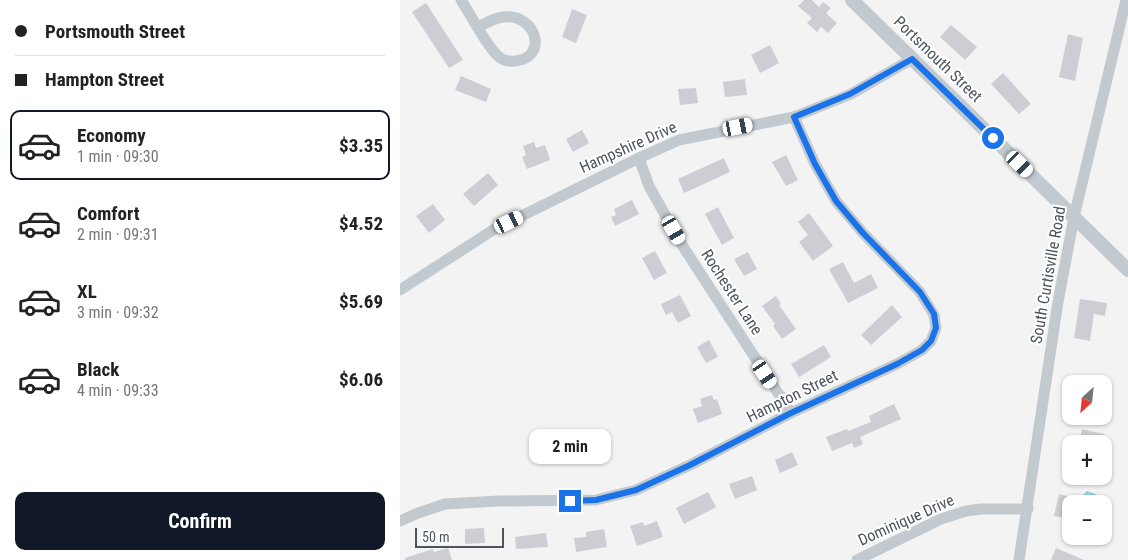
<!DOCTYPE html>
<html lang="en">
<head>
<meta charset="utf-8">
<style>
	:root { --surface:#fff; --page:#f2f2f2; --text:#222; --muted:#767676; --line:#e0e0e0; --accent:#111827 }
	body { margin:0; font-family:"Roboto Condensed",sans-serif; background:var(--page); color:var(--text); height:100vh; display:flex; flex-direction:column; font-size:19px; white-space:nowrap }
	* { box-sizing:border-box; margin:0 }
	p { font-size:16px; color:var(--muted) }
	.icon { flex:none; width:28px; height:28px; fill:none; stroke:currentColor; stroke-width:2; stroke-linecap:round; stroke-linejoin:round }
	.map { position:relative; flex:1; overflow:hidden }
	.panel { display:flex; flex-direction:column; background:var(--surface); width:400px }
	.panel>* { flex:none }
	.hud { display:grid; align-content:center; height:110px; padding:0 15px; background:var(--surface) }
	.needle { width:32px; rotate:207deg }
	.fabs { position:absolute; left:662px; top:375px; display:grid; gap:10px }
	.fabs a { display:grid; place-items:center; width:50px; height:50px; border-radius:10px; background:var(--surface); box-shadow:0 1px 4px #0004; font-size:25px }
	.scale { position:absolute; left:15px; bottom:12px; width:89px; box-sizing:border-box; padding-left:5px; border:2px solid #4c545e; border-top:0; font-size:14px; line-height:18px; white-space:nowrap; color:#4c545e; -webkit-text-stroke:4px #fff; paint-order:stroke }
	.end { position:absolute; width:22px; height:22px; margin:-11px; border:6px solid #1a73e8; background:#fff; box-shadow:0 0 0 2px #fff }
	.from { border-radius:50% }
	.bubble { position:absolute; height:35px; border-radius:10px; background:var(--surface); box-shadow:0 1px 4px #0004; font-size:16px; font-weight:700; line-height:35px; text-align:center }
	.car { position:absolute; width:15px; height:30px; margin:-15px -8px; border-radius:6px; box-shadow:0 0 4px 1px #0007; background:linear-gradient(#fff 24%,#345 0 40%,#fff 0 76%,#345 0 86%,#fff 0) }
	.hud b { display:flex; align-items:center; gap:18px; height:48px; font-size:19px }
	.hud b+b { border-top:1px solid var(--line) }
	.hud i { width:12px; height:12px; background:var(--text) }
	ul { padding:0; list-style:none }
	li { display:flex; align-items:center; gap:15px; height:70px; margin:0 10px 8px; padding:0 5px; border:2px solid transparent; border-radius:10px }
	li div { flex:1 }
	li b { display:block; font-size:19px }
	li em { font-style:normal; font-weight:700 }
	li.current { border-color:var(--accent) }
	li>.icon { width:45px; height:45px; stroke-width:1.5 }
	.action { display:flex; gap:10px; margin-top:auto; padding:10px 15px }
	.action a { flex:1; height:58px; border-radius:10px; background:var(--accent); color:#fff; font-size:20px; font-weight:700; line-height:58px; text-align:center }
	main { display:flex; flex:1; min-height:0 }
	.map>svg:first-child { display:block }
</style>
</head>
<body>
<main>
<section class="panel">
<div class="hud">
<b><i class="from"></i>Portsmouth Street</b>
<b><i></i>Hampton Street</b>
</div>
<ul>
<li class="current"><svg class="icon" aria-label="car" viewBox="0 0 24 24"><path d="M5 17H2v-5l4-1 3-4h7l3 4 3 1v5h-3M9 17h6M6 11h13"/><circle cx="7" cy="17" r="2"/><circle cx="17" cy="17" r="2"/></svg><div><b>Economy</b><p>1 min · 09:30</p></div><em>$3.35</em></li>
<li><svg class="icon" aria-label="car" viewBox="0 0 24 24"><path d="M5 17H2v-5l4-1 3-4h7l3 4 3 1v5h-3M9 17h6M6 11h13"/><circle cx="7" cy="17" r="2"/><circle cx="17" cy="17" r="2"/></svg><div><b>Comfort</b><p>2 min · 09:31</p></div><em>$4.52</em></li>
<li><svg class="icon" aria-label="car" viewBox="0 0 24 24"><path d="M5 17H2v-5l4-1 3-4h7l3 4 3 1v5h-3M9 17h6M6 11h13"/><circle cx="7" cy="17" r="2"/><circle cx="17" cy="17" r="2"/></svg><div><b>XL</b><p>3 min · 09:32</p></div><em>$5.69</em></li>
<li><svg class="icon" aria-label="car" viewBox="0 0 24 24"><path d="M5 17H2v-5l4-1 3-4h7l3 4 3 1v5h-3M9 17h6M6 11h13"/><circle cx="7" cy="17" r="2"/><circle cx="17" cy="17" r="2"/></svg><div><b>Black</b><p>4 min · 09:33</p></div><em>$6.06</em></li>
</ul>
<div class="action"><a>Confirm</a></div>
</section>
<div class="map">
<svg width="728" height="560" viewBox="0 0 728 560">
	<rect width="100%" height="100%" fill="#f4f3f3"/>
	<polygon fill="#97d0e6" points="687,491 701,496 703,500 703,503 686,503 682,496"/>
	<g fill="#cdced4">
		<polygon points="404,0 412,0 419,7 423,2 431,8 426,13 437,23 428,33 421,27 417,32 407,23 412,18 398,6"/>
		<polygon points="26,3 63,60 49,68 12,12"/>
		<polygon points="172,9 187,15 176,43 162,37"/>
		<polygon points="551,25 577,47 565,60 540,37"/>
		<polygon points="668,34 683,38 675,81 659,77"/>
		<polygon points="370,45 379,63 360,73 351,55"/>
		<polygon points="603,73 631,104 619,114 591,84"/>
		<polygon points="61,76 91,89 86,102 55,90"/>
		<polygon points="345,79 347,95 325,97 323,82"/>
		<polygon points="296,88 298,103 280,105 278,89"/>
		<polygon points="182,130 189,143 173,152 166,139"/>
		<polygon points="134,142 136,148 145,145 150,160 127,169 122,157 126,155 123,146"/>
		<polygon points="386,155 398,180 386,186 372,162"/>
		<polygon points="324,158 330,172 284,193 278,179"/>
		<polygon points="88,173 98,185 74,206 63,194"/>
		<polygon points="232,200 239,214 215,226 211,217 216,215 214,209"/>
		<polygon points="33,204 45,220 29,233 16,216"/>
		<polygon points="318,207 334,238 322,245 305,214"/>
		<polygon points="409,213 433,246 413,261 399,242 408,235 398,222"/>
		<polygon points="255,251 267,273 254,280 242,258"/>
		<polygon points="348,252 357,269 344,276 334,259"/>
		<polygon points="443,262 454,283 471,274 478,288 448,303 429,269"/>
		<polygon points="280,295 291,316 278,323 272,312 266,315 261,304"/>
		<polygon points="376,296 381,304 379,305 396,329 382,339 373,326 375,324 362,306"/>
		<polygon points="680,299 707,303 705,316 694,314 690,341 674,338"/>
		<polygon points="492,305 502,317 471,345 461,335"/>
		<polygon points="309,340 318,357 306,363 297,347"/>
		<polygon points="424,345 431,357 399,377 391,364"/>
		<polygon points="312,395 314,400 317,399 322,414 298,423 293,409 302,406 300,399"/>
		<polygon points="494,404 501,419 460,437 463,444 454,448 452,443 432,451 426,437 447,429 448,431 471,422 469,416"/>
		<polygon points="682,429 704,434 702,444 679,444"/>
		<polygon points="392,452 398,465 380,473 375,460"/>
		<polygon points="352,476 357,490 335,499 329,484"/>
		<polygon points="308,492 316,507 284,524 276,508"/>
		<polygon points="659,494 671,497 670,519 654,516"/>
		<polygon points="257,521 263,537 237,546 230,526 243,522 244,526"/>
		<polygon points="84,528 85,543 65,544 65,529"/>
		<polygon points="204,529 207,547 176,552 174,538 186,537 186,532"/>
		<polygon points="146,533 148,547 116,549 115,537"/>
		<polygon points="48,548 52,560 5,560 5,558 33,549 34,552"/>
		<polygon points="656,548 684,560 651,560"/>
	</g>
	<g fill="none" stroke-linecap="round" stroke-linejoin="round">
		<g stroke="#c2c9cf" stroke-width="11">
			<path d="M61 0C70 14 86 45 97 55 102 60 108 62 115 61 148 59 138 13 103 17 94 18 86 23 78 27"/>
			<polyline points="239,158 249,186 282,245 391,413"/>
			<polyline points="0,290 93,230 239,158 279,140 394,117 451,94 512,59"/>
			<polyline points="0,521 18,513 45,504 99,501 196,500 236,490 290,465 391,413 497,364 522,350 531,341 536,328 534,315 520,292 463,233 436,201 415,164 394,117"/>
			<polyline points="457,560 541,519 566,511 581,509 628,509"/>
			<polyline points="619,560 658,302 674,217 726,0"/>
		</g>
		<polyline stroke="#c2c9cf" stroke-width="14" points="452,0 728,270"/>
	</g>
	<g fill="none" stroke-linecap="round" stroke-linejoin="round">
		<polyline stroke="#1a73e8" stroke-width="6" points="170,501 196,500 236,490 290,465 391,413 497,364 522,350 531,341 536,328 534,314 520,292 463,233 436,201 415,164 394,117 450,94 512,59 593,138"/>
	</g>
	<g text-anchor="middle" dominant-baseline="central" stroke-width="4" stroke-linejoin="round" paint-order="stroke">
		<g font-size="16" fill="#4c545e" stroke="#fff">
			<text transform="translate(538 59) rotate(44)">Portsmouth Street</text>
			<text transform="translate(228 147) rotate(-24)">Hampshire Drive</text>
			<text transform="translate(648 275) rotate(-80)">South Curtisville Road</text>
			<text transform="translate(332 292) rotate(57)">Rochester Lane</text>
			<text transform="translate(392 396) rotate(-26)">Hampton Street</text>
			<text transform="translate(506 520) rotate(-24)">Dominique Drive</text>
		</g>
	</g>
</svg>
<div class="fabs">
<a><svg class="needle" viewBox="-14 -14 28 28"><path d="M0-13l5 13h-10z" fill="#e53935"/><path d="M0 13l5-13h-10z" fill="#767676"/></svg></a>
<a>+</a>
<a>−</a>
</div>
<div class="scale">50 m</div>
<i class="end from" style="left:593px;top:138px"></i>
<i class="end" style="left:170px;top:501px"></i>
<div class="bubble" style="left:129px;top:429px;width:82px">2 min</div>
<i class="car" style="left:338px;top:127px;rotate:79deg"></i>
<i class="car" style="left:620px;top:164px;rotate:134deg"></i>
<i class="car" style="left:109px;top:222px;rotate:64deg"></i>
<i class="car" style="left:274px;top:230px;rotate:150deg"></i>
<i class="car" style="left:365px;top:374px;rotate:147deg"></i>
</div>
</main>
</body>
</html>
